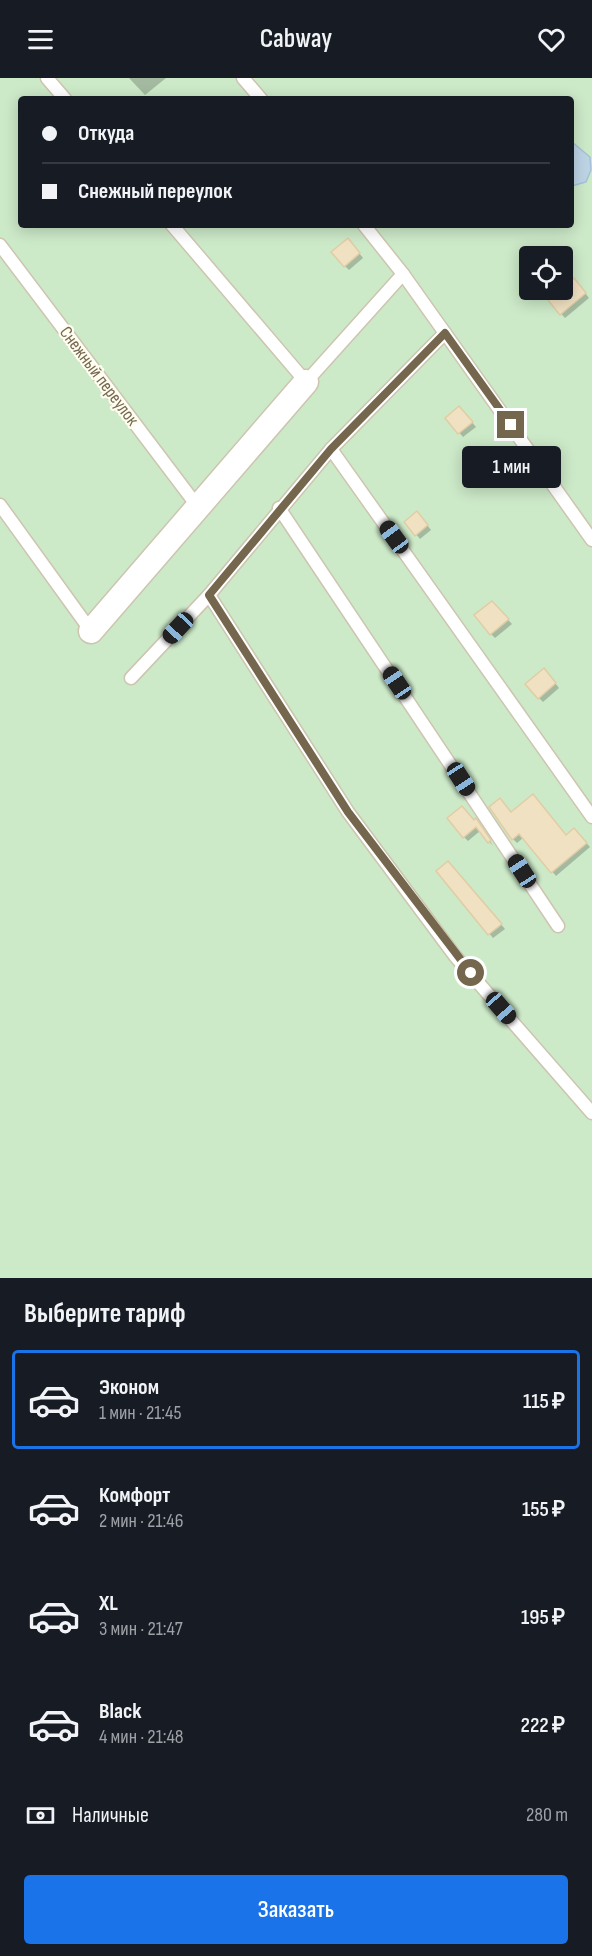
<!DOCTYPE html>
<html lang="ru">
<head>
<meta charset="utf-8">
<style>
	:root { --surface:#171b24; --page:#242831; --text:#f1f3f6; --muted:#9ea1a6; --line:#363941; --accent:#1a73e8 }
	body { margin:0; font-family:"Sofia Sans Condensed",sans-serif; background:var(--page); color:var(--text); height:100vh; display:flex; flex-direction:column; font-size:22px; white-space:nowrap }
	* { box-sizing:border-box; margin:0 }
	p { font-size:20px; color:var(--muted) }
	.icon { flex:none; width:33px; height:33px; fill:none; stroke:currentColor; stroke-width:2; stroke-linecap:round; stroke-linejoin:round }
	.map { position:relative; height:1200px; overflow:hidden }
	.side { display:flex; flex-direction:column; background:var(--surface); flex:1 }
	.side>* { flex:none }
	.hud { position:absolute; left:18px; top:18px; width:556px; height:132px; border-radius:6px; box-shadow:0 3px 15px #0003; display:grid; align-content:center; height:132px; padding:0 24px; background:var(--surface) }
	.buttons { position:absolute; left:519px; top:168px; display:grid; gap:12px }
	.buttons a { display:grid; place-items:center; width:54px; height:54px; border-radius:6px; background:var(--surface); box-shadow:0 3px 15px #0003; font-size:30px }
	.end { position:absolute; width:27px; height:27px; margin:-14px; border:8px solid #75674e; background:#fff; box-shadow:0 0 0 3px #fff }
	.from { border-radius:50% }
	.bubble { position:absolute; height:42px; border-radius:6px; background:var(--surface); box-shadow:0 3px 15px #0003; font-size:20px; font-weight:600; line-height:42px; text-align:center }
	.car { position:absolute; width:18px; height:36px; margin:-18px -9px; border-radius:8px; box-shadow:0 0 4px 2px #0007; background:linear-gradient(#222 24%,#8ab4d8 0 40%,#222 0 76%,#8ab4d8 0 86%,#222 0) }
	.hud b { display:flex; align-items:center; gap:21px; height:57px; font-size:22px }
	.hud b+b { border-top:2px solid var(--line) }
	.hud i { width:15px; height:15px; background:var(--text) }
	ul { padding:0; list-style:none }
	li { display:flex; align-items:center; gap:18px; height:99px; margin:0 12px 9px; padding:0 12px; border:3px solid transparent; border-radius:6px }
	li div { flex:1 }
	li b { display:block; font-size:22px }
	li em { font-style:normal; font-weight:600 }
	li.active { border-color:var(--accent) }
	li>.icon { width:54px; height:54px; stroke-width:1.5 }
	h2 { padding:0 24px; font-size:27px; line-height:72px }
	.pay { display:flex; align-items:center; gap:15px; height:66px; padding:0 24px; font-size:22px }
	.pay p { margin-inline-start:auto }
	.cta { display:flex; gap:12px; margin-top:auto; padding:12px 24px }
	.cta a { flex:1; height:69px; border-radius:6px; background:var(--accent); color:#fff; font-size:24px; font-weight:600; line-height:69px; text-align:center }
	header { display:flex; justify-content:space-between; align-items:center; height:78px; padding:0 24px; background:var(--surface); font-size:27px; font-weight:600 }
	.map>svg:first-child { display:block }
</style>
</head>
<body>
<header><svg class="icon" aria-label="menu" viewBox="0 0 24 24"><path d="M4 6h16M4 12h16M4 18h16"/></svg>Cabway<svg class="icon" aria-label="heart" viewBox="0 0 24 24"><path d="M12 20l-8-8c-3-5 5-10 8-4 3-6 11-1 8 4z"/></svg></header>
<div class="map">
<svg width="592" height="1200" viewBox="0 0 592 1200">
	<rect width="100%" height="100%" fill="#fcfaea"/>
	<path fill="#cce9c8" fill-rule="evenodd" d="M0 0H592V1200H0ZM21 21H572V147H21ZM530 178H562V212H530Z"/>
	<polygon fill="#bed4e5" stroke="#a5c1d6" stroke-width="1.5" points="572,64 590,79 591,92 586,104 572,108"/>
	<g fill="#0003">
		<polygon points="129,0 166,0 145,17"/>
		<polygon points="352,166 363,180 349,192 345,188"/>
		<polygon points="578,206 589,220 565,240 550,223"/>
		<polygon points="463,334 476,349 463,359 447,340"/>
		<polygon points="421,439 431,452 420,461 406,444"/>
		<polygon points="492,525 512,546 495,560 491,556"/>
		<polygon points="548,596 559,610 543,624 539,620"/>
		<polygon points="491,730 566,758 578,756 590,769 556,798 524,759 517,765 513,761"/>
		<polygon points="474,743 480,746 493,768 480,753 468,763 464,759"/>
		<polygon points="452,789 505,851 493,860 438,793"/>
	</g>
	<g fill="#f0e1c2" stroke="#e1cda4" stroke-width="1.5">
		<polygon points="348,160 360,175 344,189 331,174"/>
		<polygon points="574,200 586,215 560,237 548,222"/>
		<polygon points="459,328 473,344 458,356 445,340"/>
		<polygon points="417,433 428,447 415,458 404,444"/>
		<polygon points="492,523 509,541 490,557 474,537"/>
		<polygon points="544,590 556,605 538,621 525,606"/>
		<polygon points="533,716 566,757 574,750 587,765 551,795 519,756 512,762 489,729 500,720 511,734"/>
		<polygon points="462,728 474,742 476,740 491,762 488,765 476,749 463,760 447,740"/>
		<polygon points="448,783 502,846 488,857 436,793"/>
	</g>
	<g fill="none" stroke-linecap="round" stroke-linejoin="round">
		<g stroke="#cdc5b0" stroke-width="15">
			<g id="service">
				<polyline points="47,0 65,21"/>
				<polyline points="243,0 261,21"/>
				<polyline points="172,147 306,304 403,196"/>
				<polyline points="364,147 403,196 592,462"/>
				<polyline points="0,167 198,429"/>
				<polyline points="331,371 592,739"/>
				<polyline points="0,427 91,553"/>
				<polyline points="279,430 558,848"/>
				<polyline points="209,517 348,734 455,878 592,1035"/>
				<polyline points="131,600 209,517 331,371 445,255"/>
			</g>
		</g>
		<g stroke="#cdc5b0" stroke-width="27">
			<polyline id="minor" points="91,553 306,304"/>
		</g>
		<use href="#service" stroke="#fff" stroke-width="12"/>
		<use href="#minor" stroke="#fff" stroke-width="24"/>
	</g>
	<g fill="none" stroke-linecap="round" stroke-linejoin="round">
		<polyline stroke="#75674e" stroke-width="8" points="471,895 348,734 209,517 331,371 445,255 511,347"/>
	</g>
	<g text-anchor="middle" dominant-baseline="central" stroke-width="4.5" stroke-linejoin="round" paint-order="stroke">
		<g font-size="18" fill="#75674e" stroke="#fefdf0">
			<text transform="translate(99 298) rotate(53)">Снежный переулок</text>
		</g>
	</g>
</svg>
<div class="buttons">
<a><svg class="icon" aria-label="locate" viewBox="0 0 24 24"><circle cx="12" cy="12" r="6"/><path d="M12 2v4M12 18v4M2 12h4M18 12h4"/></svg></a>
</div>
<i class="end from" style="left:471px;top:895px"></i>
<i class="end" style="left:511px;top:347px"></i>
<div class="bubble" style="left:462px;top:368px;width:99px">1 мин</div>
<i class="car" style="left:394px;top:459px;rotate:324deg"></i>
<i class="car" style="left:178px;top:550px;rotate:223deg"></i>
<i class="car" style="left:397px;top:605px;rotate:326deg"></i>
<i class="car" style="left:461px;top:701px;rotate:147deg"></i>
<i class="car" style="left:522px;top:793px;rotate:327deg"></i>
<i class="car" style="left:501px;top:930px;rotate:139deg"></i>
<div class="hud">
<b><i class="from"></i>Откуда</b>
<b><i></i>Снежный переулок</b>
</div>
</div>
<section class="side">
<h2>Выберите тариф</h2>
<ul>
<li class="active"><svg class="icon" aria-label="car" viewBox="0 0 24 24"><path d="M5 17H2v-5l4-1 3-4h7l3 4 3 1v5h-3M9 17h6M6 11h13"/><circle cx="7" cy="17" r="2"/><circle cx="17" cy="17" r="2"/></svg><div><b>Эконом</b><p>1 мин · 21:45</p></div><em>115 ₽</em></li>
<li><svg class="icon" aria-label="car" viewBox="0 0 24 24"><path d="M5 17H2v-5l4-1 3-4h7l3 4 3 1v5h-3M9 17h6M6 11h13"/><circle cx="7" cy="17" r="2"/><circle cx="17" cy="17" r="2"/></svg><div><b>Комфорт</b><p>2 мин · 21:46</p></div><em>155 ₽</em></li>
<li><svg class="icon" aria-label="car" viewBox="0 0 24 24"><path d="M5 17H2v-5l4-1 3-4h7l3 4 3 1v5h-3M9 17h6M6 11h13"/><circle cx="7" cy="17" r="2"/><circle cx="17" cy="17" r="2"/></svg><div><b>XL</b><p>3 мин · 21:47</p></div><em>195 ₽</em></li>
<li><svg class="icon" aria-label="car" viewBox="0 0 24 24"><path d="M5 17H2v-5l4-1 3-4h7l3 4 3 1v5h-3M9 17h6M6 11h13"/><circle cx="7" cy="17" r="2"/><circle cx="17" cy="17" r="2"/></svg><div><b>Black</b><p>4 мин · 21:48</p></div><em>222 ₽</em></li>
</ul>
<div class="pay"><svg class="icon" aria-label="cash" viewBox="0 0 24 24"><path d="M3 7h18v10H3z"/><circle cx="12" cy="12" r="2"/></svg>Наличные<p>280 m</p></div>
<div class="cta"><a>Заказать</a></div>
</section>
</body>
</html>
